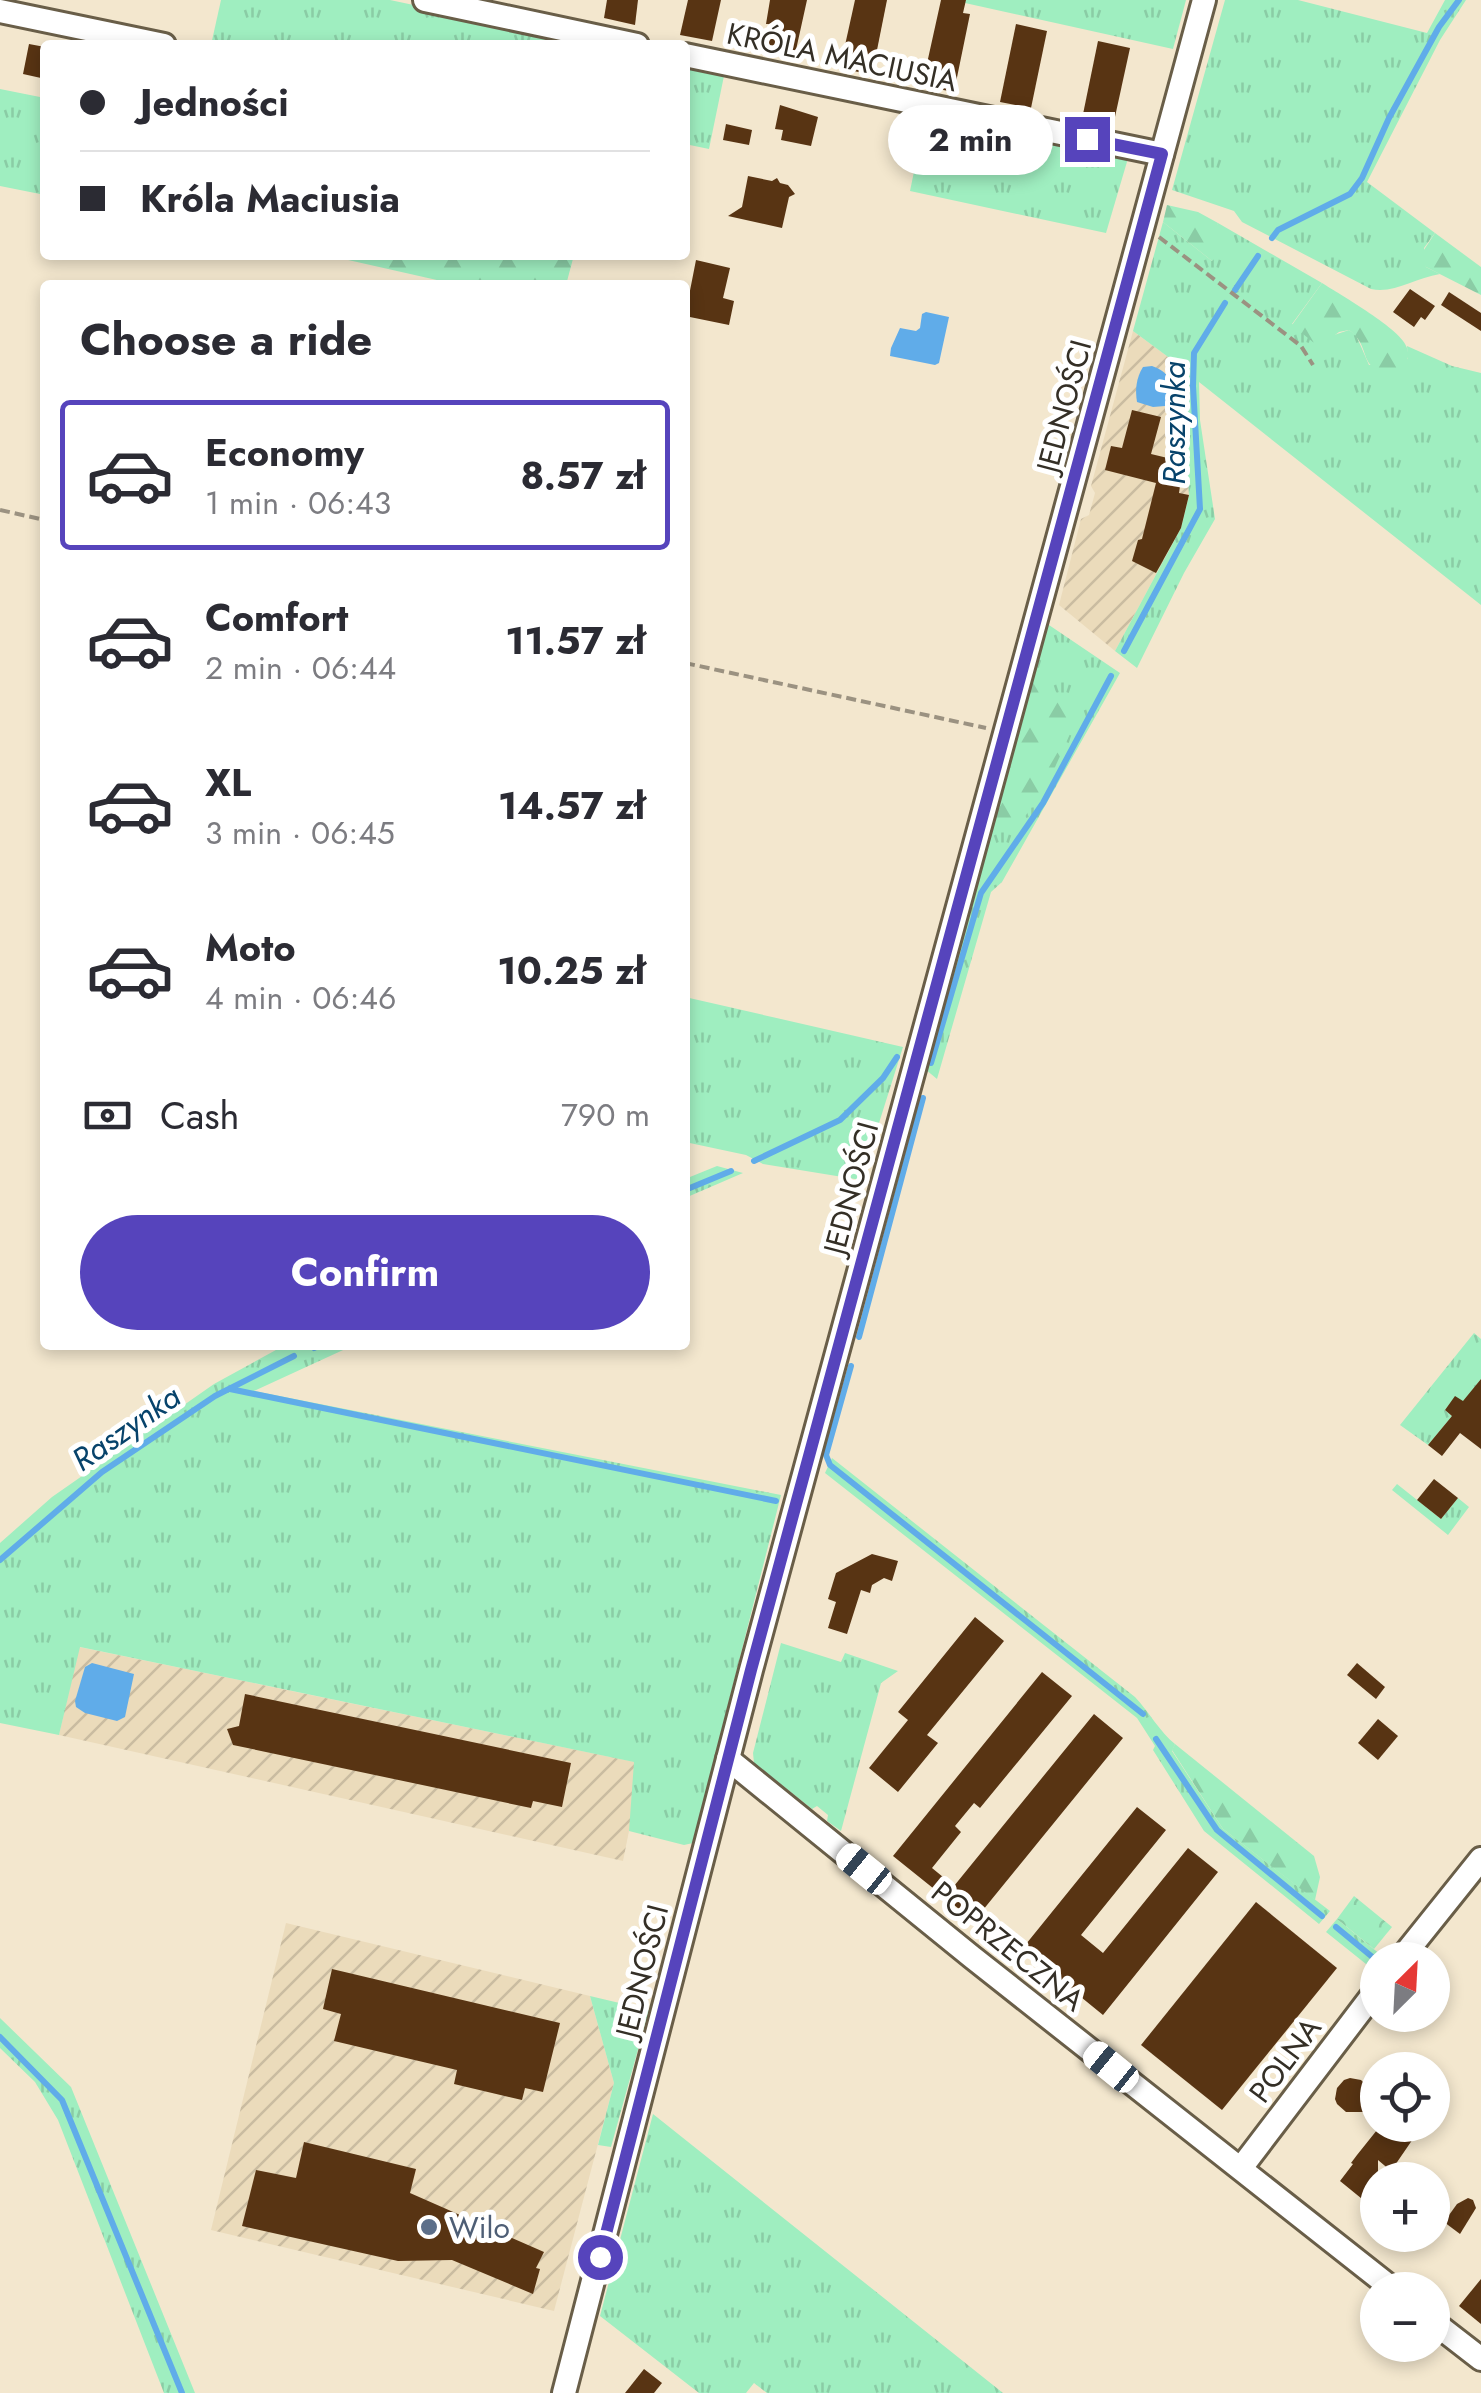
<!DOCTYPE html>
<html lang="en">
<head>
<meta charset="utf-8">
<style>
	:root { --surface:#fff; --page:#f7f7f7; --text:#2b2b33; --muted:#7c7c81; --line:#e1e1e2; --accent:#5644bc }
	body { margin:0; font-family:Jost,sans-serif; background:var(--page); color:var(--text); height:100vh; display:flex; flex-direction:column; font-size:38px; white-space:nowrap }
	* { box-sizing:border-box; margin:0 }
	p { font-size:32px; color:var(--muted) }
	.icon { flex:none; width:55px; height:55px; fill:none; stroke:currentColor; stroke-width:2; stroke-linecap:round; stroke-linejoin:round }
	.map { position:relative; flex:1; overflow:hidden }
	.panel { position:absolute; left:40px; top:280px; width:650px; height:1070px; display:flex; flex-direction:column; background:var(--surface); border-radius:10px; box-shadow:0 5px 15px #0003 }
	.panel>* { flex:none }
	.guide { position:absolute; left:40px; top:40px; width:650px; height:220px; border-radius:10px; box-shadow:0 5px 15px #0003; display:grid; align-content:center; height:220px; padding:0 40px; background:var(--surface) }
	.needle { width:65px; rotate:24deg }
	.tools { position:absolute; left:1360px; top:1942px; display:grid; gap:20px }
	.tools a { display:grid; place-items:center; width:90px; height:90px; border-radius:50%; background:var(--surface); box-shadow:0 5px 15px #0003; font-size:50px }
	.end { position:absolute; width:45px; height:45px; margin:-22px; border:12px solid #5644bc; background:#fff; box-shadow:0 0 0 5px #fff }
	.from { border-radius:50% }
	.bubble { position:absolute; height:70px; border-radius:35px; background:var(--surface); box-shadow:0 5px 15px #0003; font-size:32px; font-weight:700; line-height:70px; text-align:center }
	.car { position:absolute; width:30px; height:60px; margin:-30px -15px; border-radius:12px; box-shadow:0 0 8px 2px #0007; background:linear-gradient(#fff 24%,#345 0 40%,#fff 0 76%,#345 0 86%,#fff 0) }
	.guide b { display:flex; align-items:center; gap:35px; height:95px; font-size:38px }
	.guide b+b { border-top:2px solid var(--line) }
	.guide i { width:25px; height:25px; background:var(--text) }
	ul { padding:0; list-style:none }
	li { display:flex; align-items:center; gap:30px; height:150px; margin:0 20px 15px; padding:0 20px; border:5px solid transparent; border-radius:10px }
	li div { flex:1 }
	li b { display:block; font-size:38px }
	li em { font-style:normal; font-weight:700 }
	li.current { border-color:var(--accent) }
	li>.icon { width:90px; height:90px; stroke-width:1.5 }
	h2 { padding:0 40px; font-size:45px; line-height:120px }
	.pay { display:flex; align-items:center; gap:25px; height:110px; padding:0 40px; font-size:38px }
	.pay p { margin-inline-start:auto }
	.primary-button { display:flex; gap:20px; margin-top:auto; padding:20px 40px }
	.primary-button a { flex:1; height:115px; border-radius:60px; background:var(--accent); color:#fff; font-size:40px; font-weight:700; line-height:115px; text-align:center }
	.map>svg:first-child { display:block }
</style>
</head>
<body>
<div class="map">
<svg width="1481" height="2393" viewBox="0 0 1481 2393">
	<defs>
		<pattern id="industrial-furrows" width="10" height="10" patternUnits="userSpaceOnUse" patternTransform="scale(2.5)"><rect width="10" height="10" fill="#ebdbbb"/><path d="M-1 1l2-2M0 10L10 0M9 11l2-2" fill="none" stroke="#cabca1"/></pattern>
		<pattern id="grass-tufts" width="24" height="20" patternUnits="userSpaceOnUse" patternTransform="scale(2.5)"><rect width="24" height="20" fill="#9feec0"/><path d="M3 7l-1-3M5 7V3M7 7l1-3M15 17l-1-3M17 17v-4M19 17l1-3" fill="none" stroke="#8acca5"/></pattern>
		<pattern id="forest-firs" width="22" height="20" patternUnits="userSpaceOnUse" patternTransform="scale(2.5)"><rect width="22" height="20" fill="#9feec0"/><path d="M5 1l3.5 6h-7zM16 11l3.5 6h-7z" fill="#8acca5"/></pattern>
		<pattern id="park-crowns" width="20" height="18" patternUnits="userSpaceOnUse" patternTransform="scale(2.5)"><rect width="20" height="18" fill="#9feec0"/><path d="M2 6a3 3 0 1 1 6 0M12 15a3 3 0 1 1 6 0" fill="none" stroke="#8acca5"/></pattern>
	</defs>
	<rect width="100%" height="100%" fill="#f3e7ce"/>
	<g fill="url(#industrial-furrows)">
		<polygon points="1133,331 1179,365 1189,495 1181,528 1115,651 1059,605 1081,519 1089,515 1095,493 1091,486"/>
		<polygon points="79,1647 635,1762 630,1826 623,1861 59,1735"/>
		<polygon points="286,1923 590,1996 614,2083 554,2311 211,2230"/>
	</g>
	<g fill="url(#grass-tufts)">
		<polygon points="221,0 390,0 601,45 211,45"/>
		<polygon points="966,0 1186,0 1173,49 965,3"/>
		<path d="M1225 0H1298L1427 33 1445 0H1466L1440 40 1367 182 1435 233 1424 248 1426 267 1440 274C1415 278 1394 294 1371 289L1242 222 1234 211 1172 190Z"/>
		<polygon points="685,63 725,71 709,149 685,144"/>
		<polygon points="0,89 45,98 45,195 0,186"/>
		<polygon points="926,113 1129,155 1106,233 910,191"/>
		<polygon points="1163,222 1212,261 1215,229 1218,223 1322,283 1292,324 1331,336 1349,330 1356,335 1369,365 1408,359 1407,346 1452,366 1481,373 1481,605 1199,382 1200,420 1215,519 1184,573 1137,668 1115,651 1181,528 1189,495 1179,365 1133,331"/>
		<polygon points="1046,623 1120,673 1002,882 991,892 937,1079 925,1069 1030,667"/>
		<polygon points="685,997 903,1047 861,1180 763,1164 746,1155 685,1142"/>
		<polygon points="717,1166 743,1173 685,1198 685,1179"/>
		<polygon points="1474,1333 1481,1339 1481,1379 1463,1402 1455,1397 1445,1410 1452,1416 1428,1445 1400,1425"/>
		<polygon points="285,1345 354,1345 254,1391 781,1495 693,1843 684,1845 629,1831 634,1762 80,1647 59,1735 0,1723 0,1543 52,1497 214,1384"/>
		<path d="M832 1458 1135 1697C1149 1712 1160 1732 1175 1744L1172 1751 1223 1829 1330 1911 1319 1924 1204 1831 1153 1750 1155 1746 1137 1718 825 1473Z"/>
		<polygon points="1397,1484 1441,1519 1458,1498 1469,1507 1448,1535 1392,1490"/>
		<polygon points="781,1643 841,1662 845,1653 898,1671 881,1683 841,1831 827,1821 828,1815 817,1806 812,1809 754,1763 753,1753"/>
		<polygon points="1337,1919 1381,1955 1371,1968 1326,1932"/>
		<polygon points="590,1996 649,2010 611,2147 598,2145 614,2083"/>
		<polygon points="0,2018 71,2087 195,2393 164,2393 58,2120 35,2082 0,2048"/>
		<polygon points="653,2114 1003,2393 767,2393 754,2383 746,2393 699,2393 600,2316"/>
	</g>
	<g fill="url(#forest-firs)">
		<polygon points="1167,205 1198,212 1218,223 1215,235 1221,246 1219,255 1212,261 1163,222"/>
		<polygon points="1435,233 1481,267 1481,295 1426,267 1420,256"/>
		<polygon points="326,255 574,255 566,285 459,285"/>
		<path d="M1322 283C1339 294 1403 330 1407 348 1411 360 1404 370 1395 376 1354 368 1374 349 1349 330L1339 332 1319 347 1292 325Z"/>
		<polygon points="1030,667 1079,714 1046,787 1021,822 1009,824 991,820"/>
		<polygon points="1175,1744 1314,1856 1320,1877 1315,1900 1223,1829 1172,1750"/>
	</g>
	<polygon fill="url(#park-crowns)" points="1354,1896 1392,1927 1374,1949 1337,1919"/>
	<g fill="#60ace9">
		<polygon points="926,312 949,317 939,363 935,365 890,356 891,348 900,328 916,331 920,328 922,314"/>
		<path d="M1152 366C1173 373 1174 387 1165 406L1153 407 1137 402C1135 390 1136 378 1143 367Z"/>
		<polygon points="92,1663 134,1674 125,1717 117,1721 85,1713 76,1707 75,1701 85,1667"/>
	</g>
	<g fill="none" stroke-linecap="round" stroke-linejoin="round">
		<g stroke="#60ace9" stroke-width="6">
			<polyline points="1272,238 1278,230 1350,194 1362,178 1389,118 1439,27 1459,0"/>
			<polyline points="1235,290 1258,256"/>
			<polyline points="1124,651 1200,509 1193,386 1194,353 1225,303"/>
			<polyline points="931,1063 981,893 1043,803 1111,676"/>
			<polyline points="754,1161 840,1120 883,1078 897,1057"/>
			<polyline points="685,1190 731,1171"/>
			<polyline points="859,1337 923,1098"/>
			<polyline points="314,1348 320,1345"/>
			<polyline points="851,1366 826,1455 830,1465 1143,1714"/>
			<polyline points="230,1389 776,1501"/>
			<polyline points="0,1560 102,1472 215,1396 294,1356"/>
			<polyline points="1156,1739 1217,1830 1322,1916"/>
			<polyline points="1336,1927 1376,1960"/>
			<polyline points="0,2037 62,2100 182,2393"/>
		</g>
	</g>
	<g fill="#583413">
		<polygon points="607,0 638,0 635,25 604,18"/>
		<polygon points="688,0 721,0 712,41 680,35"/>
		<polygon points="770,0 807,0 794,59 763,52 769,24 766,24"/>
		<polygon points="855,0 887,0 872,75 840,68"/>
		<polygon points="941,0 966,0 963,13 970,14 954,92 922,86"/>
		<polygon points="1016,24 1047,31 1031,108 1000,102"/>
		<polygon points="1098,41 1130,48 1113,126 1082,119"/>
		<polygon points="29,44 45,47 45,74 42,74 41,78 23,74"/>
		<polygon points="780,105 818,117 811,146 781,140 783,130 775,129"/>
		<polygon points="726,124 752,130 749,145 723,140"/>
		<polygon points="748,176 772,181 777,178 780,183 788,185 795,194 789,197 782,228 728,216 742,207"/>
		<polygon points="696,260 730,268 723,298 734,301 729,325 685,316"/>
		<polygon points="1410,289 1435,306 1425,320 1421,317 1414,327 1393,312"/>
		<polygon points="1449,292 1481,313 1481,331 1441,305"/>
		<polygon points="1132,410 1161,417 1151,454 1180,461 1183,466 1179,493 1189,495 1181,528 1156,573 1132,561 1138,540 1142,539 1156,483 1105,470 1111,446 1122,448"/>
		<polygon points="1481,1379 1481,1449 1460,1433 1442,1456 1428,1445 1452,1416 1445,1410 1455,1396 1463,1401"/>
		<polygon points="1434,1479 1458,1498 1441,1519 1417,1500"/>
		<polygon points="872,1554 898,1561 892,1581 884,1578 872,1585 870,1593 861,1590 847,1634 828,1628 836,1602 828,1599 836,1573"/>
		<polygon points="975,1617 1004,1641 927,1735 938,1743 898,1792 869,1768 908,1720 898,1712"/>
		<polygon points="1357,1663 1385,1687 1376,1699 1347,1675"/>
		<polygon points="1042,1672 1072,1696 980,1808 974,1803 955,1826 961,1832 932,1868 954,1886 1094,1714 1123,1738 974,1921 893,1856"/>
		<polygon points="245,1694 571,1763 562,1807 533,1801 531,1808 233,1745 227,1729 239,1726"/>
		<polygon points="1378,1719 1398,1736 1378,1760 1358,1743"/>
		<polygon points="1137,1807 1166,1830 1081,1935 1103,1953 1188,1848 1218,1872 1103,2015 1022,1949"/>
		<polygon points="1256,1902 1337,1968 1222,2110 1141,2045"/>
		<polygon points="332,1969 560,2023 543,2092 525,2088 522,2100 454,2084 457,2070 334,2041 341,2014 323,2009"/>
		<polygon points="1350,2078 1361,2080 1369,2088 1370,2100 1365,2112 1346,2112 1337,2104 1335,2099 1337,2088 1344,2080"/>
		<polygon points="1381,2125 1406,2125 1417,2133 1391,2171 1378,2160 1378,2190 1367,2203 1340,2181 1353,2164 1351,2163 1357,2155"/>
		<polygon points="304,2142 416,2169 410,2193 544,2252 536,2268 540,2269 533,2294 452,2260 398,2261 242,2226 256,2170 296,2178"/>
		<polygon points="1468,2198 1473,2200 1476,2208 1460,2234 1444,2222 1457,2204"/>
		<polygon points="1481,2279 1481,2324 1459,2306"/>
		<polygon points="644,2369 662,2383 654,2393 625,2393"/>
	</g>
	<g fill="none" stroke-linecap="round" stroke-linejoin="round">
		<g stroke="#695e48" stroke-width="28">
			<g id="minor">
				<polyline points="425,0 637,45"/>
				<polyline points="0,11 164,45"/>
				<polyline points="685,55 1162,154"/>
				<polyline points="728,1759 972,1957 1394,2290"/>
				<polyline points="1400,1960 1481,1859"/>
				<polyline points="1241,2168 1378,1988"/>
				<polyline points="1432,2321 1481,2359"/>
				<polyline points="564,2393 751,1670 1204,0"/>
			</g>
		</g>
		<g stroke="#9b9281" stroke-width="4" stroke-dasharray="10 5" stroke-linecap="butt">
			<polyline points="1159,237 1301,346 1313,365"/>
			<polyline points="0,510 45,520"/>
			<polyline points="685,663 986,728"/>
		</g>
		<use href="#minor" stroke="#fff" stroke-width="22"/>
	</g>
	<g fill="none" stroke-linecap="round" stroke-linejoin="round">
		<polyline stroke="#5644bc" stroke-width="12" points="600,2257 751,1670 1162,154 1087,139"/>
	</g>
	<circle fill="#5c6f8a" stroke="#fff" stroke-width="4" cx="429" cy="2227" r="10"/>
	<g text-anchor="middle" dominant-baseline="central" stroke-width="10" stroke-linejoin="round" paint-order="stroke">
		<g font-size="30" fill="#342f26" stroke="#fff">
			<text transform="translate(842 57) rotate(12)">KRÓLA MACIUSIA</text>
			<text transform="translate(1064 406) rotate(-75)">JEDNOŚCI</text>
			<text transform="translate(851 1188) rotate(-75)">JEDNOŚCI</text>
			<text transform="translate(1008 1946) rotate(39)">POPRZECZNA</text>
			<text transform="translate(642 1971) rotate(-76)">JEDNOŚCI</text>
			<text transform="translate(1285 2060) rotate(-53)">POLNA</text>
		</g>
		<g font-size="30" fill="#4e5e75" stroke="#fff" text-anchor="start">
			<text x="449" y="2227">Wilo</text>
		</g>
		<g font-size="32" font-style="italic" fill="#07436b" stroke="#fff">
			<text transform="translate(1174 423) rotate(-90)">Raszynka</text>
			<text transform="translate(126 1428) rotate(-35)">Raszynka</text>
		</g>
	</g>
</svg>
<div class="tools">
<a><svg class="needle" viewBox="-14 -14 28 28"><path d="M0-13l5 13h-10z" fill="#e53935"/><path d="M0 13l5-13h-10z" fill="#7c7c81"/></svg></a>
<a><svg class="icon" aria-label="locate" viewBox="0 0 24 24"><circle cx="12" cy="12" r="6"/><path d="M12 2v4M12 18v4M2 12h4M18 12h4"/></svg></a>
<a>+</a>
<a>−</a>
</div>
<i class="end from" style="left:600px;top:2257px"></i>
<i class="end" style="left:1087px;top:139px"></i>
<div class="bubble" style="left:888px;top:105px;width:165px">2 min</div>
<i class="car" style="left:864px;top:1869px;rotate:309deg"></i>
<i class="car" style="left:1111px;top:2067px;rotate:309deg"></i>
<div class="guide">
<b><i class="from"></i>Jedności</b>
<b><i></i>Króla Maciusia</b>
</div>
<section class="panel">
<h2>Choose a ride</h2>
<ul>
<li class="current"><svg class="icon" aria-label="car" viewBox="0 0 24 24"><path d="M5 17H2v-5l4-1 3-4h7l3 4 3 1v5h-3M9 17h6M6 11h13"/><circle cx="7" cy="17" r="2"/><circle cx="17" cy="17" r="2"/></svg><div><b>Economy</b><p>1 min · 06:43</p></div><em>8.57 zł</em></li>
<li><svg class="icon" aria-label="car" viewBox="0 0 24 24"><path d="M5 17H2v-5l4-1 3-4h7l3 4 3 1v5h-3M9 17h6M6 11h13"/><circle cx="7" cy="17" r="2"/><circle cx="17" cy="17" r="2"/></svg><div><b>Comfort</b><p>2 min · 06:44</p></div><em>11.57 zł</em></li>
<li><svg class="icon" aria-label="car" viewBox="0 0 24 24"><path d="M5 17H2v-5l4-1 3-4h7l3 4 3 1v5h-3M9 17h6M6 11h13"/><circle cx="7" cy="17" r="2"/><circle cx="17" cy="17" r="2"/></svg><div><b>XL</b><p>3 min · 06:45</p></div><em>14.57 zł</em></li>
<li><svg class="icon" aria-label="car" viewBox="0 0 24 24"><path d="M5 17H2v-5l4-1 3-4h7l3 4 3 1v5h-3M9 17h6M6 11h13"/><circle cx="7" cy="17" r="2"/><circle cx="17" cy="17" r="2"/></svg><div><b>Moto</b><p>4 min · 06:46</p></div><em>10.25 zł</em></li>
</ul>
<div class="pay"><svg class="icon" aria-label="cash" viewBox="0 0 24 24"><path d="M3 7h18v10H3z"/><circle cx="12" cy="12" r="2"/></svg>Cash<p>790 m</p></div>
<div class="primary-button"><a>Confirm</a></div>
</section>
</div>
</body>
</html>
